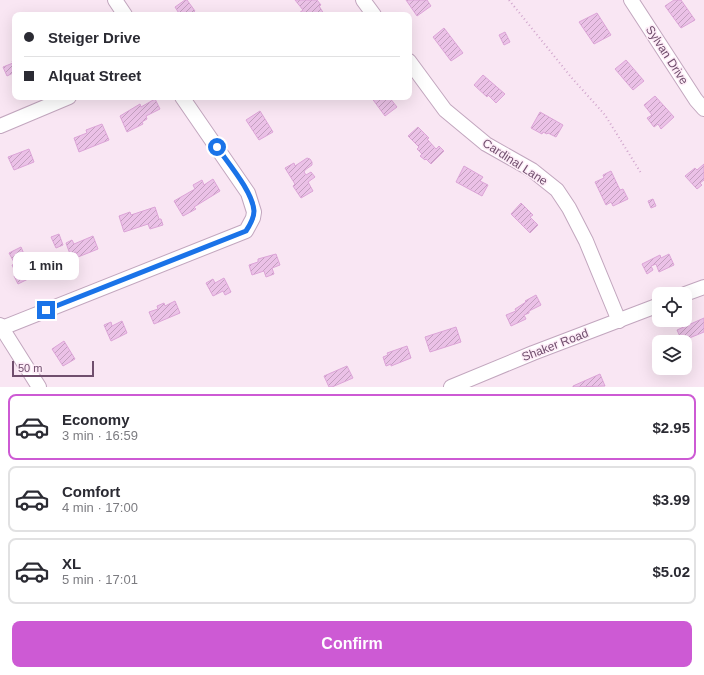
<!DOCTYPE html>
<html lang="en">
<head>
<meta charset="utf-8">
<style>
	:root { --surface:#fff; --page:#f7f7f7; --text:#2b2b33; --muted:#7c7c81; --line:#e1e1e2; --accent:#cd5ad4 }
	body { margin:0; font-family:Helvetica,sans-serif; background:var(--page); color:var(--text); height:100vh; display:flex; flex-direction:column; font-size:15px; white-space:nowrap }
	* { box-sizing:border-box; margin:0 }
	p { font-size:13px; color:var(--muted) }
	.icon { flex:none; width:22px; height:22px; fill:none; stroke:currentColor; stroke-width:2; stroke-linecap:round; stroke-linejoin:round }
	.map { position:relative; height:387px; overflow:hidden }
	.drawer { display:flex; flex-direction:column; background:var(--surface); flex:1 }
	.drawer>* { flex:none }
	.banner { position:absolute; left:12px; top:12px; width:400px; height:88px; border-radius:8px; box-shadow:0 4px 16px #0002; display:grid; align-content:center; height:88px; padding:0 12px; background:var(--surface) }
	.fabs { position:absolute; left:652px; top:287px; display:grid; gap:8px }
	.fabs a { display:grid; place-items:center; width:40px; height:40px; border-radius:8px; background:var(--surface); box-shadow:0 4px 16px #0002; font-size:20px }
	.scale { position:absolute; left:12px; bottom:10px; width:82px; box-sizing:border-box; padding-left:4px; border:2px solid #704e6d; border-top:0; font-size:11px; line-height:14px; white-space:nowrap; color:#704e6d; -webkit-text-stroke:3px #fdecf7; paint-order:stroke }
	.end { position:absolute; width:18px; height:18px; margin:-9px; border:5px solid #1a73e8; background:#fff; box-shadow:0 0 0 2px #fff }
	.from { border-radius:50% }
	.bubble { position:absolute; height:28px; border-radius:8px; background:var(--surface); box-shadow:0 4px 16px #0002; font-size:13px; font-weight:700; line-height:28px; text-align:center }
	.banner b { display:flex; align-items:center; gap:14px; height:38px; font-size:15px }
	.banner b+b { border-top:1px solid var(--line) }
	.banner i { width:10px; height:10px; background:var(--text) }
	ul { padding:7px 0 0; list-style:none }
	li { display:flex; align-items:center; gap:12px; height:66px; margin:0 8px 6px; padding:0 4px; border:2px solid var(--line); border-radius:8px }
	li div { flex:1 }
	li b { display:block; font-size:15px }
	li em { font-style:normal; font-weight:700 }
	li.active { border-color:var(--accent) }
	li>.icon { width:36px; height:36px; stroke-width:1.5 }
	.action { display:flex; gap:8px; margin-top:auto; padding:8px 12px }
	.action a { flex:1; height:46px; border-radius:8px; background:var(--accent); color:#fff; font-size:16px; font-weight:700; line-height:46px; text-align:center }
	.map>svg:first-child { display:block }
</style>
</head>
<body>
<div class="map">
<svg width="704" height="387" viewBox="0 0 704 387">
	<defs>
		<pattern id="building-hatch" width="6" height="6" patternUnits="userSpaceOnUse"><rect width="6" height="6" fill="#ebc1e7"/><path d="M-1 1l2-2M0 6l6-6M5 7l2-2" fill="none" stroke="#c39fbf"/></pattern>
	</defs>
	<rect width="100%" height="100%" fill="#f9e6f3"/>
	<g fill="url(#building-hatch)" stroke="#dca4d7">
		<polygon points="185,0 187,0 195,11 189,15 180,15 175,7"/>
		<polygon points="295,0 317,0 321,5 319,6 324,14 323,15 299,15 298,14 303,10"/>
		<polygon points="406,0 427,0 431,6 417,16"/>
		<polygon points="674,0 681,0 695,20 681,28 665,6"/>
		<polygon points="597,13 611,35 594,44 579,22"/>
		<polygon points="444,28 463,53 451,61 433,37"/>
		<polygon points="505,32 510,42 504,45 499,35"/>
		<polygon points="15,60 15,72 7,76 3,67 13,63 12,61"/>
		<polygon points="626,60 644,81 633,90 615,69"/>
		<polygon points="483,75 505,94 496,103 488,95 487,97 474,85"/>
		<polygon points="655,96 674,117 661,129 658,124 654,127 647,118 652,115 644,105"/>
		<polygon points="371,97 389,97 397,107 385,116"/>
		<polygon points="155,99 160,109 146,116 147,119 142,122 143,124 127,132 120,116 140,104 141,107"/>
		<polygon points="260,111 273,132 259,140 246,120"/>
		<polygon points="540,112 563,125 556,137 548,133 547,134 543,132 542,134 531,128"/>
		<polygon points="102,124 109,140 79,152 74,138 87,133 86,130"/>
		<polygon points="418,127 429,138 427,139 436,149 439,146 444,151 431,164 426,159 425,160 420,156 422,154 417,149 419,147 408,136"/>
		<polygon points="29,149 34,162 14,170 8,157"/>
		<polygon points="307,158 310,159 312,162 312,165 305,170 304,172 306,175 311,172 315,177 308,182 313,191 301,198 293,186 295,184 285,168 294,163 295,166"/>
		<polygon points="704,164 704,180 700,183 702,185 697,189 685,176 695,168 697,170"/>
		<polygon points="464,166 483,177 480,181 488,185 482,196 456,182"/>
		<polygon points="611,171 620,190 623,189 628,199 613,206 611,202 606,205 595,182 604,178 603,175"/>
		<polygon points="213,179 220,191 194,207 196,209 183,216 174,201 195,189 193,185 202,180 204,185"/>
		<polygon points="653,199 656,206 651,208 648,201"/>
		<polygon points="521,203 533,215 530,217 538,225 530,233 511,214"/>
		<polygon points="155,207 159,219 161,219 163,225 150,229 148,224 124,232 119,216 130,212 131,215"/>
		<polygon points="59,234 63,245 56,248 51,237"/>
		<polygon points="93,236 98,249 78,257 76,252 70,254 66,243 72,240 74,244"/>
		<polygon points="21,247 24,254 21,255 32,277 18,284 14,276 17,275 12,265 15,264 9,253"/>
		<polygon points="276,254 280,265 272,268 274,274 266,277 264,271 252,275 249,265 258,262 258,259"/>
		<polygon points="669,254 674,265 659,272 656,264 651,266 653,270 647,274 642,264 660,255 661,258"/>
		<polygon points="224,278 231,292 225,295 223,291 213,296 206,283 213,279 215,283"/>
		<polygon points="536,295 541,305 529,311 529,313 524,315 526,319 511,326 506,315 516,311 515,309 526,302 525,301"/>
		<polygon points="175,301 180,313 154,324 149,312 158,309 157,306 164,303 165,306"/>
		<polygon points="704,318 704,332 682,341 677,330"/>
		<polygon points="122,321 127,333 111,341 104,325 111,322 112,326"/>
		<polygon points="456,327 461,342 430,352 425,337"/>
		<polygon points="64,341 75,359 63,366 52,349"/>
		<polygon points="407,346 411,358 391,366 391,364 386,366 383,357 388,355 387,353"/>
		<polygon points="347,366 353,378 332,387 329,387 324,376"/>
		<polygon points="600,374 605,386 573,387 573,386"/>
	</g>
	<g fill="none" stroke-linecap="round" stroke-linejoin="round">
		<g stroke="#c2a6be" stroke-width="16">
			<g id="minor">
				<polyline points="115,0 125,15"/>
				<polyline points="363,0 374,15"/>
				<polyline points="631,0 696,100 704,109"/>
				<polyline points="409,61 445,110 486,144 532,170 557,190 569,208 586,241 619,321"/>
				<polyline points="0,126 69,97"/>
				<polyline points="685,294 704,287"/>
				<polyline points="0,325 39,387"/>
				<polyline points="2,328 246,231 253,218 254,212 248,193 182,97"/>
				<polyline points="451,387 533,353 659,305"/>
			</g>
		</g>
		<polyline stroke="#d0a5cc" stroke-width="2" stroke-dasharray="1 3" stroke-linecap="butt" points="509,0 571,77 605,115 641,173"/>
		<use href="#minor" stroke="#fff" stroke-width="14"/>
	</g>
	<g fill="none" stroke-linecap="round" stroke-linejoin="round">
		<path stroke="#1a73e8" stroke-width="5" d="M46 310 246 231C250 225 254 218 254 211 253 192 228 163 217 147"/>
	</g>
	<g text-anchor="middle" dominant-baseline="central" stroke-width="3" stroke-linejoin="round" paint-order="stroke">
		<g font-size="12" fill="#704e6d" stroke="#fdecf7">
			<text transform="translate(667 55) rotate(57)">Sylvan Drive</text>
			<text transform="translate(515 162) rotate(33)">Cardinal Lane</text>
			<text transform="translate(555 345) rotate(-21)">Shaker Road</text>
		</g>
	</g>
</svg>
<div class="fabs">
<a><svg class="icon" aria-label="locate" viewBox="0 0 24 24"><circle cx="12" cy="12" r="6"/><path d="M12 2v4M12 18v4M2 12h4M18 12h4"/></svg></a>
<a><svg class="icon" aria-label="layers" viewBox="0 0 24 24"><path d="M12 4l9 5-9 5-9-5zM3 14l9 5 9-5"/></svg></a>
</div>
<div class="scale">50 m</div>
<i class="end from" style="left:217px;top:147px"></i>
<i class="end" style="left:46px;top:310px"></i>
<div class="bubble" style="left:13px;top:252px;width:66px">1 min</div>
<div class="banner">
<b><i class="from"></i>Steiger Drive</b>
<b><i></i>Alquat Street</b>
</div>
</div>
<section class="drawer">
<ul>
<li class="active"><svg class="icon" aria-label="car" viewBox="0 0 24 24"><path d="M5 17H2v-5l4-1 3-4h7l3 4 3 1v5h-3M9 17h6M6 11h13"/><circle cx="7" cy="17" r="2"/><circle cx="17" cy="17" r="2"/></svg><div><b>Economy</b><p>3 min · 16:59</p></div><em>$2.95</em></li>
<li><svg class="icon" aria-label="car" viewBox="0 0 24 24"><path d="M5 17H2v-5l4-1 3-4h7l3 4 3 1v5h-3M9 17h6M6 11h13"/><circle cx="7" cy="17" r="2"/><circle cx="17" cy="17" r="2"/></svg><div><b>Comfort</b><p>4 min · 17:00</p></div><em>$3.99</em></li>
<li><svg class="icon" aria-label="car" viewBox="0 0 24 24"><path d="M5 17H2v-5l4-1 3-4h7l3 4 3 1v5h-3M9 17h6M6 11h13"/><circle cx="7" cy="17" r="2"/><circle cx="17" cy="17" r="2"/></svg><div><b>XL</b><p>5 min · 17:01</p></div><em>$5.02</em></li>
</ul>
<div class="action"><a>Confirm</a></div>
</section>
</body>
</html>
